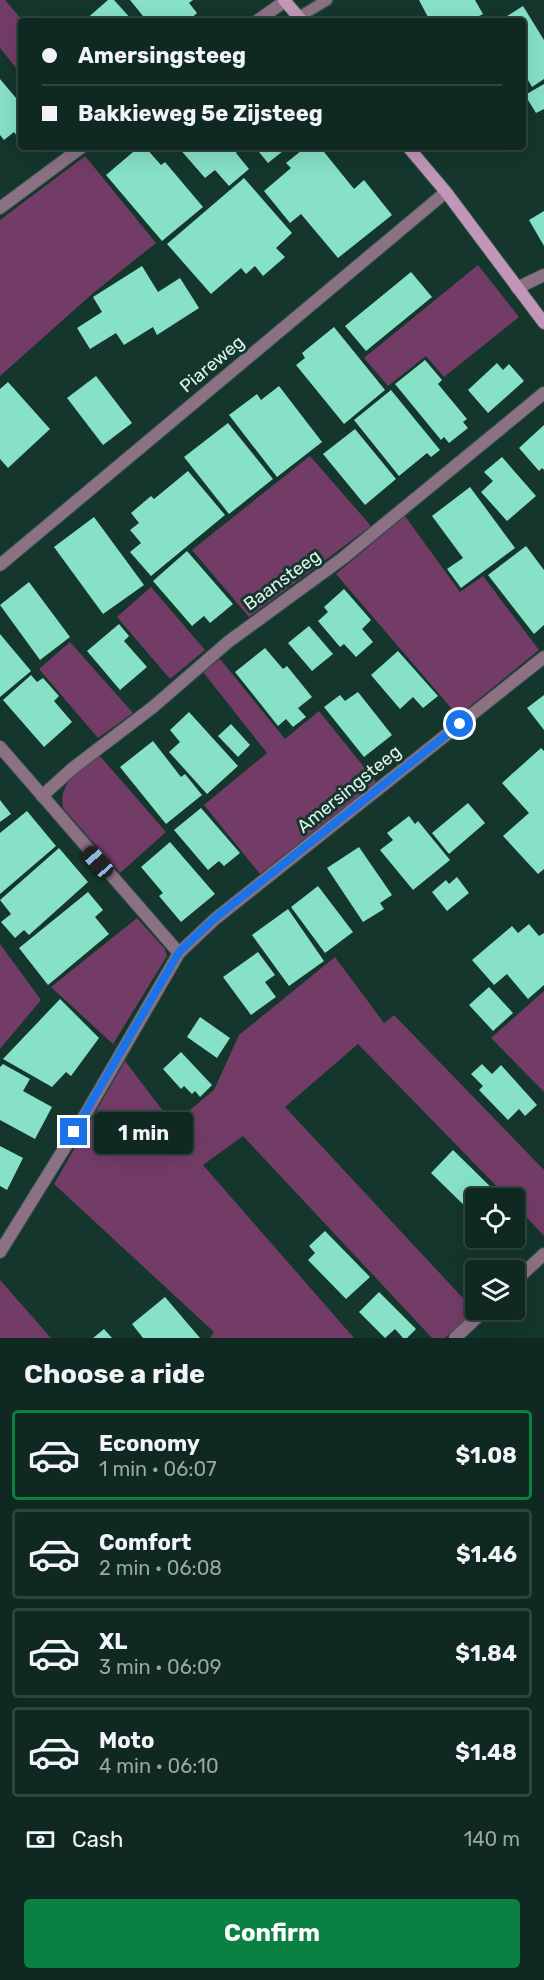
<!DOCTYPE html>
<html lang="en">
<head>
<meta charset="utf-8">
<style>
	:root { --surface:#0f2821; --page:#1d342e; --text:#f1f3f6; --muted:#9ba6a5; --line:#2f443f; --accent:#0b8043 }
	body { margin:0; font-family:Rubik,sans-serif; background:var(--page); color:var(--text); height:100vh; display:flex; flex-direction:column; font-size:22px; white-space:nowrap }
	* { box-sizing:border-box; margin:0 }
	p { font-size:20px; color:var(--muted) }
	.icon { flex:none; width:33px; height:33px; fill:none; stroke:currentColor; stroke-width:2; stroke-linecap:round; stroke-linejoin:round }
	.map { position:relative; height:1338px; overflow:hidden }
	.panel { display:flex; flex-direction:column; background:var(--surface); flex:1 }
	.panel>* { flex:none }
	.guide { position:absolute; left:18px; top:18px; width:508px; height:132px; border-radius:6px; box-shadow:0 6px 24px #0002,0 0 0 2px var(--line); display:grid; align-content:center; height:132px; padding:0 24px; background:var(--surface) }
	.tools { position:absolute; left:465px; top:1188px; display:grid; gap:12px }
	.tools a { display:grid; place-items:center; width:60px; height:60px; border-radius:6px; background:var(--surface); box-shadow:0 6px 24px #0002,0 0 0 2px var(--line); font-size:30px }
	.end { position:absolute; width:27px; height:27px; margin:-14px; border:8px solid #1a73e8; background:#fff; box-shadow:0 0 0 3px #fff }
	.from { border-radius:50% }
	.bubble { position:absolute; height:42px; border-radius:6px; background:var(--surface); box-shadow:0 6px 24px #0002,0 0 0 2px var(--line); font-size:20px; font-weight:700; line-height:42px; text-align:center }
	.car { position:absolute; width:18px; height:36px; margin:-18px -9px; border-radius:8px; box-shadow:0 0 4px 2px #0007; background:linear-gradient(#222 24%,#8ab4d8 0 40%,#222 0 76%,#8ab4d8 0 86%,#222 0) }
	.guide b { display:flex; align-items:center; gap:21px; height:57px; font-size:22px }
	.guide b+b { border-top:2px solid var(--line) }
	.guide i { width:15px; height:15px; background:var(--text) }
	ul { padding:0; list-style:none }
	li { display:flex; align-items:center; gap:18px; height:90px; margin:0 12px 9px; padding:0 12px; border:3px solid var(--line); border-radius:6px }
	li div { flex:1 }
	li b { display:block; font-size:22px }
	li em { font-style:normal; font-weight:700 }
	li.active { border-color:var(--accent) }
	li>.icon { width:54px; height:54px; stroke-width:1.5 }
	h2 { padding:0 24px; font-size:27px; line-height:72px }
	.pay { display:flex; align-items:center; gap:15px; height:66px; padding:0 24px; font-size:22px }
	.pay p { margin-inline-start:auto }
	.button { display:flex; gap:12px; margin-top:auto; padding:12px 24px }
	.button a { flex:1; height:69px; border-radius:6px; background:var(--accent); color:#fff; font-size:24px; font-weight:700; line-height:69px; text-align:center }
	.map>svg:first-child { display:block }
</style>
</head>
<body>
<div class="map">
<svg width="544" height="1338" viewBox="0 0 544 1338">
	<rect width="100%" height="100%" fill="#14362c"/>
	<g fill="#733c67">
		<polygon points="0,0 5,0 23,21 21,74 0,48"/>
		<polygon points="85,156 156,243 92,294 0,376 0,220"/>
		<polygon points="478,265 519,317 444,377 426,356 388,386 364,358"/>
		<polygon points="310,456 371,526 249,617 192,550"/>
		<polygon points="405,516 460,592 483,576 539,650 458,716 336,574"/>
		<polygon points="151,587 205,650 170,679 117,617"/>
		<polygon points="70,642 133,713 98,738 39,669"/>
		<polygon points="220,659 285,739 319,711 376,782 260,874 204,805 267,753 203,672"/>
		<path d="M100 756 166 832 120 873 63 808C58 781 81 770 100 756Z"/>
		<polygon points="137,918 165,949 167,956 113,1044 51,987"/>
		<polygon points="0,944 41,1000 0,1049"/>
		<polygon points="335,957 384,1023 394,1015 544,1170 544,1236 515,1205 514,1198 508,1198 358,1044 285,1107 475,1311 445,1338 432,1338 243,1136 203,1165 354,1338 210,1338 214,1332 54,1184 125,1061 173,1124 214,1090 239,1035"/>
		<polygon points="544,991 544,1092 491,1038"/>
		<polygon points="0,1280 51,1338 0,1338"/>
	</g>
	<g fill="#86e1c6">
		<polygon points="108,0 114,0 133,21 84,21"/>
		<polygon points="130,0 193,0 189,3 197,13 188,21 147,21"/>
		<polygon points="419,0 475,0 483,14 470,21 430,21"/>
		<polygon points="523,6 544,40 544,79 532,87 528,80 524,83 524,21 499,21"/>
		<polygon points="0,79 21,104 21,132 17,136 14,132 4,140 0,135"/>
		<polygon points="544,84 544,109 536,113 525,95"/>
		<polygon points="139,147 145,147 161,165 165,162 203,207 162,241 106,175"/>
		<polygon points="178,147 237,147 239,149 236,153 249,169 229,186 215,170 205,178"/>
		<polygon points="255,147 288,147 268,163"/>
		<polygon points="306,147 320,147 354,189 364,180 392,215 338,258 301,214 290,223 264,191 291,168 286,163"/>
		<polygon points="244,178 292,233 276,248 285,257 263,276 255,266 246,274 241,268 211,294 167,244"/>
		<polygon points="544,211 544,246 529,220"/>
		<polygon points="142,266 158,292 180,278 199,308 157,335 153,327 124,345 116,333 90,349 77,328 102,312 93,297"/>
		<polygon points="411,272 432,297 366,351 345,326"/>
		<polygon points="334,327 385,390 344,424 296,365 305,358 302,353"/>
		<polygon points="425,360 442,380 438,384 467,419 463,422 468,428 449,443 444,437 441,440 395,384"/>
		<polygon points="497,363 503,370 509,364 524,381 488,413 468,390"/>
		<polygon points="96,376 132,423 103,445 67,398"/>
		<polygon points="8,382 50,429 8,468 0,459 0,389"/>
		<polygon points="279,386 322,442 277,477 229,415 257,394 261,400"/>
		<polygon points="391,390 440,450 431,457 427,453 399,476 354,420"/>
		<polygon points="228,423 273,479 229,514 184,457"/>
		<polygon points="544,425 544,470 542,468 539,471 519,448"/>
		<polygon points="355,429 396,479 365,505 323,454"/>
		<polygon points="502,457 536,496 507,521 481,492 493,481 484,472"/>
		<polygon points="188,471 225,515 151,576 130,552 141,543 130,530 139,523 131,513 151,496 154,499"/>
		<polygon points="470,487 515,548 461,588 447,569 463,558 432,516"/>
		<polygon points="94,517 144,585 103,614 54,547"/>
		<polygon points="526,546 544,570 544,625 534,634 488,575"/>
		<polygon points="187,551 233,604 210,623 204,616 192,626 153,581"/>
		<polygon points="29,582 70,637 40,660 0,605"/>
		<polygon points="344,589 371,620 362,629 373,642 356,657 344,644 340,647 318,621 328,612 324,607"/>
		<polygon points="119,624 129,636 124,641 147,667 120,690 87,651"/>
		<polygon points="309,626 333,654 312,671 288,643"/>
		<polygon points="0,634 31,671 0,697"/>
		<polygon points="265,648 283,669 287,666 312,697 298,708 306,717 293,727 286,719 278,726 235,672"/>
		<polygon points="398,651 438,696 423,708 413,697 400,709 371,675"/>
		<polygon points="31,675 37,682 43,678 59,696 54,701 72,722 44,747 3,700"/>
		<polygon points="358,692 392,735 364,757 324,707 340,695 345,701"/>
		<polygon points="544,695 544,730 527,708"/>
		<polygon points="189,712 238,766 207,794 169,752 180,742 170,730"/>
		<polygon points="231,724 250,745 238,757 218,736"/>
		<polygon points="153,741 181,777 185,774 202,795 166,824 120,767"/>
		<polygon points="541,748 544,751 544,869 538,874 503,836 529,813 502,783"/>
		<polygon points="0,800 11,814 0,822"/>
		<polygon points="468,803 485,823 449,854 432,833"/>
		<polygon points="201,808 240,853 224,866 219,861 208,870 174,830"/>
		<polygon points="27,811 56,846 0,894 0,833"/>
		<polygon points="409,816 415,824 418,821 450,860 413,890 380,850 393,840 387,833"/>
		<polygon points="170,842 215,894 181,922 159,896 163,893 141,867"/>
		<polygon points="359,847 392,895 380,903 384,909 363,922 327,868"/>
		<polygon points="59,848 88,882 29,935 24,930 15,938 1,922 11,914 0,900"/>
		<polygon points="457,877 469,893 447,911 432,892 446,880 449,884"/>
		<polygon points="318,886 353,932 325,953 291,907"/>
		<polygon points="88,892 103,910 95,917 109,934 48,985 19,948"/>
		<polygon points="288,909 324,961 289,986 252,935"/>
		<polygon points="529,924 539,936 544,933 544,985 528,999 507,974 494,985 472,960 512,926 518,933"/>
		<polygon points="258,952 275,975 265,982 276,997 251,1015 223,977"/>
		<polygon points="489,987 513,1013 493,1031 469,1005"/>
		<polygon points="60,999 99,1038 71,1076 66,1072 52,1087 3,1059"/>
		<polygon points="200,1017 230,1038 217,1058 187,1037"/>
		<polygon points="181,1052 212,1085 200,1097 195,1091 192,1094 184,1086 181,1089 163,1069"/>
		<polygon points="3,1064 30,1079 23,1091 52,1107 35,1139 0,1120 0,1067"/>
		<polygon points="482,1064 492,1074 501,1065 537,1105 525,1116 519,1109 508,1120 479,1090 483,1086 471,1074"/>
		<polygon points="0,1146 23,1158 7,1190 0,1186"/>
		<polygon points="453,1150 502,1198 476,1198 476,1217 431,1173"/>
		<polygon points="325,1231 370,1277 346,1299 308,1260 315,1253 309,1246"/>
		<polygon points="379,1292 416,1329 407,1338 403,1338 395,1329 385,1338 359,1312"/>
		<polygon points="165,1297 200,1338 143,1338 132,1324"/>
		<polygon points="104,1329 112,1338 93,1338"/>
	</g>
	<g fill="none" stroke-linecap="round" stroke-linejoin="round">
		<g stroke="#35544b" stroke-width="13">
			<polyline id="lane" points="299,17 327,0"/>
		</g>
		<g stroke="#35544b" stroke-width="14">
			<g id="street">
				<polyline points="257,21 285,1"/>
				<polyline points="0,208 82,147"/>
				<polyline points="517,288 544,275"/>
				<polyline points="0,565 446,192"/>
				<polyline points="0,747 179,953"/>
				<polyline points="42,796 73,768 153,707 228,642 343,558 544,393"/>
				<polyline points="0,1252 85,1115 179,953 215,919 544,657"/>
				<polyline points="514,1282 544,1254"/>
				<polyline points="455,1338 485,1310"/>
			</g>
		</g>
		<g stroke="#35544b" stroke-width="14">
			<g id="secondary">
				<polyline points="284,0 302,21"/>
				<polyline points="408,147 446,192 544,323"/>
			</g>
		</g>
		<use href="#lane" stroke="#8c7185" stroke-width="10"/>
		<use href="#street" stroke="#8c7185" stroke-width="12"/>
		<use href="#secondary" stroke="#c196b6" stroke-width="12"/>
	</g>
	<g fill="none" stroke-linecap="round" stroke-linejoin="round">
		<polyline stroke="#1a73e8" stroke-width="8" points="74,1132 179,952 214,919 460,724"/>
	</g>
	<g text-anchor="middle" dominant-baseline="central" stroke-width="6" stroke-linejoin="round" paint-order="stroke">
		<g font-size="18" fill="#e0f3ec" stroke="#14362c">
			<text transform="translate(212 364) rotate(-40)">Piareweg</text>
			<text transform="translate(282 580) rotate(-36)">Baansteeg</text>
			<text transform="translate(349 789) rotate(-39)">Amersingsteeg</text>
		</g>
	</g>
</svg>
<div class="tools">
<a><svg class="icon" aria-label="locate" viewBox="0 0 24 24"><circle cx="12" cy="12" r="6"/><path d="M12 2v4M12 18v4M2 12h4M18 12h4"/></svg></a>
<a><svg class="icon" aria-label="layers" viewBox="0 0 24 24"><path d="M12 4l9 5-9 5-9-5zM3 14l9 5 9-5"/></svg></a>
</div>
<i class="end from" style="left:460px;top:724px"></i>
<i class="end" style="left:74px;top:1132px"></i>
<div class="bubble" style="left:94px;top:1112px;width:99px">1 min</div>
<i class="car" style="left:98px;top:862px;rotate:319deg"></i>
<div class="guide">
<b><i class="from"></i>Amersingsteeg</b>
<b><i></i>Bakkieweg 5e Zijsteeg</b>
</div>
</div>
<section class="panel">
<h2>Choose a ride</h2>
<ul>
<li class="active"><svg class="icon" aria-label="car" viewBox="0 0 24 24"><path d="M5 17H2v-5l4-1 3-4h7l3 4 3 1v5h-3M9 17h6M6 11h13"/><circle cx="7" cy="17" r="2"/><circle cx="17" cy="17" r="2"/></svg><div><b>Economy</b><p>1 min · 06:07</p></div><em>$1.08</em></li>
<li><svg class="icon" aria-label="car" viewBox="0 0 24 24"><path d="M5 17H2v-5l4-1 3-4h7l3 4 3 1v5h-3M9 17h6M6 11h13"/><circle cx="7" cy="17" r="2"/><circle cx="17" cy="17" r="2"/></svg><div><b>Comfort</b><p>2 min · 06:08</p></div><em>$1.46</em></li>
<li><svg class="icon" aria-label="car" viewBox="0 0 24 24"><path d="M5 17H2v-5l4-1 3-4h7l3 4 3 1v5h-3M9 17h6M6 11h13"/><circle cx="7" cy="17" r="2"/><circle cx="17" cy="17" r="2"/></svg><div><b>XL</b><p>3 min · 06:09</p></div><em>$1.84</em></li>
<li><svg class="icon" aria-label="car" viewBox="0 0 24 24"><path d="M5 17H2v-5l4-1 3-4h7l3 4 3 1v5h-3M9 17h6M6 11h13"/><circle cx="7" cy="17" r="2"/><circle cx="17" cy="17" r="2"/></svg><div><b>Moto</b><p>4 min · 06:10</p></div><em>$1.48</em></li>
</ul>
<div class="pay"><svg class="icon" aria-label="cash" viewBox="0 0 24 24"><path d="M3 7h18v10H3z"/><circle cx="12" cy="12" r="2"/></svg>Cash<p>140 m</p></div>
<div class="button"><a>Confirm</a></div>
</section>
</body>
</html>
